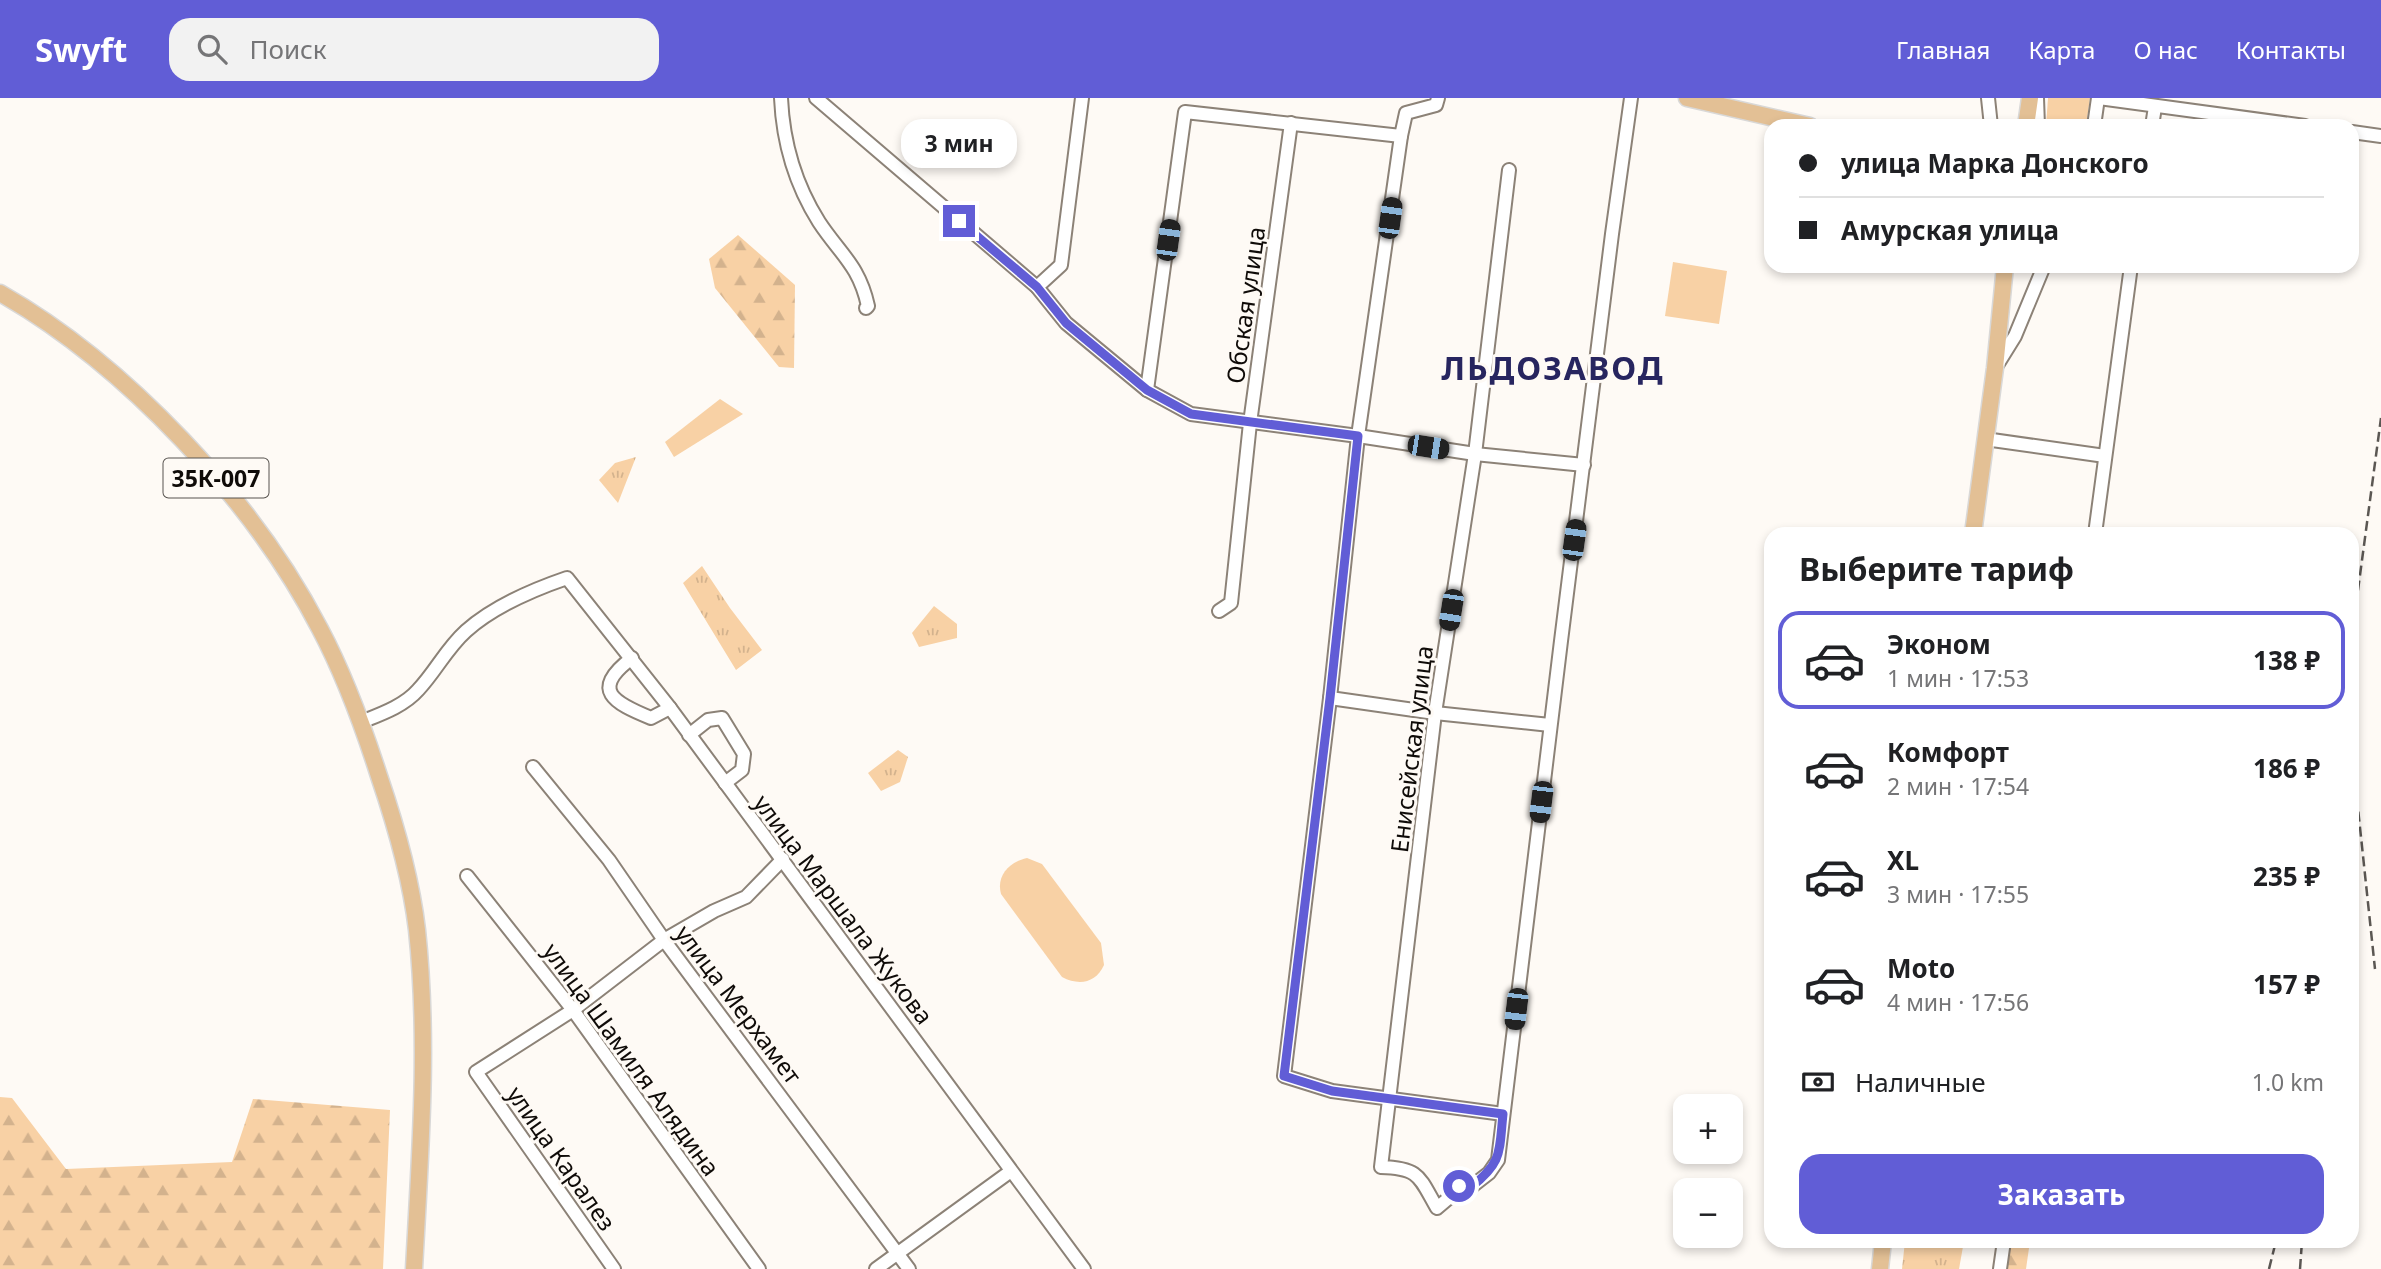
<!DOCTYPE html>
<html lang="ru">
<head>
<meta charset="utf-8">
<style>
	:root { --surface:#fff; --page:#f2f2f2; --text:#202124; --muted:#757577; --line:#e0e0e0; --accent:#615dd6 }
	body { margin:0; font-family:"Noto Sans",sans-serif; background:var(--page); color:var(--text); height:100vh; display:flex; flex-direction:column; font-size:26px; white-space:nowrap }
	* { box-sizing:border-box; margin:0 }
	p { font-size:23px; color:var(--muted) }
	.icon { flex:none; width:38px; height:38px; fill:none; stroke:currentColor; stroke-width:2; stroke-linecap:round; stroke-linejoin:round }
	.map { position:relative; flex:1; overflow:hidden }
	.panel { position:absolute; left:1764px; top:429px; width:595px; height:721px; display:flex; flex-direction:column; background:var(--surface); border-radius:21px; box-shadow:0 4px 10px #0003 }
	.panel>* { flex:none }
	.guide { position:absolute; left:1764px; top:21px; width:595px; height:154px; border-radius:21px; box-shadow:0 4px 10px #0003; display:grid; align-content:center; height:154px; padding:0 35px; background:var(--surface) }
	.controls { position:absolute; left:1673px; top:996px; display:grid; gap:14px }
	.controls a { display:grid; place-items:center; width:70px; height:70px; border-radius:14px; background:var(--surface); box-shadow:0 4px 10px #0003; font-size:35px }
	.end { position:absolute; width:32px; height:32px; margin:-16px; border:9px solid #615dd6; background:#fff; box-shadow:0 0 0 4px #fff }
	.from { border-radius:50% }
	.bubble { position:absolute; height:49px; border-radius:21px; background:var(--surface); box-shadow:0 4px 10px #0003; font-size:23px; font-weight:700; line-height:49px; text-align:center }
	.car { position:absolute; width:21px; height:42px; margin:-21px -10px; border-radius:9px; box-shadow:0 0 5px 2px #0007; background:linear-gradient(#222 24%,#8ab4d8 0 40%,#222 0 76%,#8ab4d8 0 86%,#222 0) }
	.guide b { display:flex; align-items:center; gap:24px; height:66px; font-size:26px }
	.guide b+b { border-top:2px solid var(--line) }
	.guide i { width:18px; height:18px; background:var(--text) }
	ul { padding:0; list-style:none }
	li { display:flex; align-items:center; gap:21px; height:98px; margin:0 14px 10px; padding:0 21px; border:4px solid transparent; border-radius:21px }
	li div { flex:1 }
	li b { display:block; font-size:26px }
	li em { font-style:normal; font-weight:700 }
	li.active { border-color:var(--accent) }
	li>.icon { width:63px; height:63px; stroke-width:1.5 }
	h2 { padding:0 35px; font-size:32px; line-height:84px }
	.pay { display:flex; align-items:center; gap:18px; height:77px; padding:0 35px; font-size:26px }
	.pay p { margin-inline-start:auto }
	.cta { display:flex; gap:14px; margin-top:auto; padding:14px 35px }
	.cta a { flex:1; height:80px; border-radius:21px; background:var(--accent); color:#fff; font-size:28px; font-weight:700; line-height:80px; text-align:center }
	header { display:flex; align-items:center; gap:42px; box-sizing:border-box; height:98px; padding:0 35px; background:var(--accent); color:#fff }
	header strong { font-size:33px }
	nav { display:flex; gap:38px; margin-inline-start:auto; font-size:24px }
	.search { width:490px; height:63px; background:var(--page); display:flex; align-items:center; gap:18px; box-sizing:border-box; padding:0 24px; border-radius:21px; color:var(--muted); font-size:26px }
	.map>svg:first-child { display:block }
</style>
</head>
<body>
<header>
<strong>Swyft</strong>
<div class="search"><svg class="icon" aria-label="search" viewBox="0 0 24 24"><circle cx="10" cy="10" r="6"/><path d="M15 15l6 6"/></svg>Поиск</div>
<nav><a>Главная</a><a>Карта</a><a>О нас</a><a>Контакты</a></nav>
</header>
<div class="map">
<svg width="2381" height="1171" viewBox="0 0 2381 1171">
	<defs>
		<pattern id="forest-firs" width="22" height="20" patternUnits="userSpaceOnUse" patternTransform="scale(1.75)"><rect width="22" height="20" fill="#f8d1a5"/><path d="M5 1l3.5 6h-7zM16 11l3.5 6h-7z" fill="#d3b28d"/></pattern>
		<pattern id="park-tufts" width="24" height="20" patternUnits="userSpaceOnUse" patternTransform="scale(1.75)"><rect width="24" height="20" fill="#f8d1a5"/><path d="M3 7l-1-3M5 7V3M7 7l1-3M15 17l-1-3M17 17v-4M19 17l1-3" fill="none" stroke="#d3b28d"/></pattern>
	</defs>
	<rect width="100%" height="100%" fill="#fefaf5"/>
	<g fill="#f8d1a5">
		<polygon points="2048,0 2090,0 2086,28 2046,28"/>
		<polygon points="1673,164 1727,173 1719,226 1665,218"/>
		<polygon points="720,301 743,316 674,359 665,344"/>
		<path d="M1027 760 1042 766 1101 845 1104 867C1096 885 1079 888 1062 879L1001 796C996 778 1009 764 1027 760Z"/>
	</g>
	<g fill="url(#forest-firs)">
		<polygon points="738,137 795,187 794,270 779,269 715,190 709,161"/>
		<polygon points="0,999 12,1000 66,1071 232,1064 253,1001 390,1012 383,1171 0,1171"/>
		<polygon points="2011,1143 2030,1143 2026,1171 2007,1171"/>
	</g>
	<g fill="url(#park-tufts)">
		<polygon points="636,359 618,405 599,382 615,365"/>
		<polygon points="702,468 730,510 762,552 736,572 683,485"/>
		<polygon points="934,508 957,526 957,540 919,549 912,535"/>
		<polygon points="898,652 908,659 900,684 881,693 868,675"/>
		<polygon points="1905,1143 1964,1143 1959,1171 1902,1171"/>
	</g>
	<g fill="none" stroke-linecap="round" stroke-linejoin="round">
		<g stroke="#8c8277" stroke-width="16">
			<g id="minor">
				<path d="M781 0C783 44 795 86 819 124 840 156 859 167 868 208L866 210"/>
				<polyline points="816,0 1037,189 1066,225 1147,292 1191,316 1358,338 1475,356 1584,367"/>
				<polyline points="1438,0 1436,7 1406,15 1401,38 1358,338 1330,600 1284,978 1332,993 1503,1016"/>
				<polyline points="1988,0 1991,28"/>
				<polyline points="2037,0 2038,28"/>
				<polyline points="2099,0 2305,28"/>
				<polyline points="2094,28 2098,0"/>
				<polyline points="2152,28 2155,9"/>
				<polyline points="2352,34 2381,38"/>
				<path d="M1509 72 1475 356 1435 615 1381 1069C1420 1070 1419 1079 1437 1110L1450 1099 1459 1088 1471 1089 1489 1075 1498 1062 1561 543 1612 136 1631 0"/>
				<polyline points="1037,189 1061,167 1082,0"/>
				<polyline points="1997,267 2015,238 2044,168"/>
				<polyline points="1147,292 1185,14 1401,38"/>
				<polyline points="1985,341 2105,358"/>
				<polyline points="2095,436 2131,168"/>
				<polyline points="1219,513 1231,505 1250,325 1291,25"/>
				<path d="M632 560C589 592 614 605 651 620L670 610"/>
				<polyline points="1330,600 1435,615 1550,627"/>
				<path d="M361 624C381 616 404 608 418 592 436 573 446 551 466 533 494 508 532 492 567 480L670 610 1084 1171"/>
				<polyline points="689,637 708,622 722,620 744,656 742,672 725,685"/>
				<polyline points="533,669 609,762 664,842 909,1171"/>
				<polyline points="467,778 573,912 759,1171"/>
				<polyline points="614,1171 476,974 573,912 664,842 714,813 746,799 783,761"/>
				<polyline points="876,1171 1011,1073"/>
				<polyline points="2000,1171 2004,1143"/>
			</g>
		</g>
		<g stroke="#d9d8d7" stroke-width="19">
			<g id="major">
				<polyline points="1687,0 1810,28"/>
				<polyline points="2026,28 2030,0"/>
				<path d="M0 195C125 266 254 403 320 531 345 578 363 628 379 678 396 728 411 780 417 832 429 945 420 1058 414 1171"/>
				<polyline points="1973,436 1995,270 2005,168"/>
				<polyline points="1880,1171 1883,1143"/>
			</g>
		</g>
		<use href="#minor" stroke="#fff" stroke-width="12"/>
		<use href="#major" stroke="#e3c095" stroke-width="16"/>
		<g stroke="#5b5753" stroke-width="2.5" stroke-dasharray="10 5" stroke-linecap="butt">
			<polyline points="2352,537 2381,320"/>
			<polyline points="2352,654 2375,871"/>
			<polyline points="2269,1171 2276,1143"/>
			<polyline points="2300,1171 2302,1143"/>
		</g>
	</g>
	<g fill="none" stroke-linecap="round" stroke-linejoin="round">
		<path stroke="#615dd6" stroke-width="9" d="M959 123 1037 189 1066 225 1147 292 1191 316 1358 338 1330 600 1284 978 1332 993 1503 1016C1499 1054 1503 1064 1471 1089L1459 1088"/>
	</g>
	<g text-anchor="middle" dominant-baseline="central" stroke-width="6" stroke-linejoin="round" paint-order="stroke">
		<rect fill="#fefaf5" stroke="#57534f" stroke-width="2" x="163.5" y="360.5" width="105" height="39" rx="5"/>
		<g font-size="23" font-weight="bold" fill="#0f0b08">
			<text x="216" y="380">35К-007</text>
		</g>
		<g font-size="24" fill="#0f0b08" stroke="#fefaf5">
			<text transform="translate(1245 207) rotate(-82)">Обская улица</text>
			<text transform="translate(1411 651) rotate(-83)">Енисейская улица</text>
			<text transform="translate(844 811) rotate(53)">улица Маршала Жукова</text>
			<text transform="translate(739 906) rotate(53)">улица Мерхамет</text>
			<text transform="translate(632 961) rotate(54)">улица Шамиля Алядина</text>
			<text transform="translate(562 1060) rotate(55)">улица Каралез</text>
		</g>
		<g font-size="32" font-weight="bold" letter-spacing="2" fill="#27255f" stroke="#fefaf5">
			<text x="1553" y="269">ЛЬДОЗАВОД</text>
		</g>
	</g>
</svg>
<div class="controls">
<a>+</a>
<a>−</a>
</div>
<i class="end from" style="left:1459px;top:1088px"></i>
<i class="end" style="left:959px;top:123px"></i>
<div class="bubble" style="left:901px;top:21px;width:116px">3 мин</div>
<i class="car" style="left:1390px;top:120px;rotate:8deg"></i>
<i class="car" style="left:1168px;top:142px;rotate:8deg"></i>
<i class="car" style="left:1428px;top:349px;rotate:99deg"></i>
<i class="car" style="left:1574px;top:442px;rotate:8deg"></i>
<i class="car" style="left:1451px;top:512px;rotate:189deg"></i>
<i class="car" style="left:1541px;top:704px;rotate:187deg"></i>
<i class="car" style="left:1516px;top:911px;rotate:187deg"></i>
<div class="guide">
<b><i class="from"></i>улица Марка Донского</b>
<b><i></i>Амурская улица</b>
</div>
<section class="panel">
<h2>Выберите тариф</h2>
<ul>
<li class="active"><svg class="icon" aria-label="car" viewBox="0 0 24 24"><path d="M5 17H2v-5l4-1 3-4h7l3 4 3 1v5h-3M9 17h6M6 11h13"/><circle cx="7" cy="17" r="2"/><circle cx="17" cy="17" r="2"/></svg><div><b>Эконом</b><p>1 мин · 17:53</p></div><em>138 ₽</em></li>
<li><svg class="icon" aria-label="car" viewBox="0 0 24 24"><path d="M5 17H2v-5l4-1 3-4h7l3 4 3 1v5h-3M9 17h6M6 11h13"/><circle cx="7" cy="17" r="2"/><circle cx="17" cy="17" r="2"/></svg><div><b>Комфорт</b><p>2 мин · 17:54</p></div><em>186 ₽</em></li>
<li><svg class="icon" aria-label="car" viewBox="0 0 24 24"><path d="M5 17H2v-5l4-1 3-4h7l3 4 3 1v5h-3M9 17h6M6 11h13"/><circle cx="7" cy="17" r="2"/><circle cx="17" cy="17" r="2"/></svg><div><b>XL</b><p>3 мин · 17:55</p></div><em>235 ₽</em></li>
<li><svg class="icon" aria-label="car" viewBox="0 0 24 24"><path d="M5 17H2v-5l4-1 3-4h7l3 4 3 1v5h-3M9 17h6M6 11h13"/><circle cx="7" cy="17" r="2"/><circle cx="17" cy="17" r="2"/></svg><div><b>Moto</b><p>4 мин · 17:56</p></div><em>157 ₽</em></li>
</ul>
<div class="pay"><svg class="icon" aria-label="cash" viewBox="0 0 24 24"><path d="M3 7h18v10H3z"/><circle cx="12" cy="12" r="2"/></svg>Наличные<p>1.0 km</p></div>
<div class="cta"><a>Заказать</a></div>
</section>
</div>
</body>
</html>
